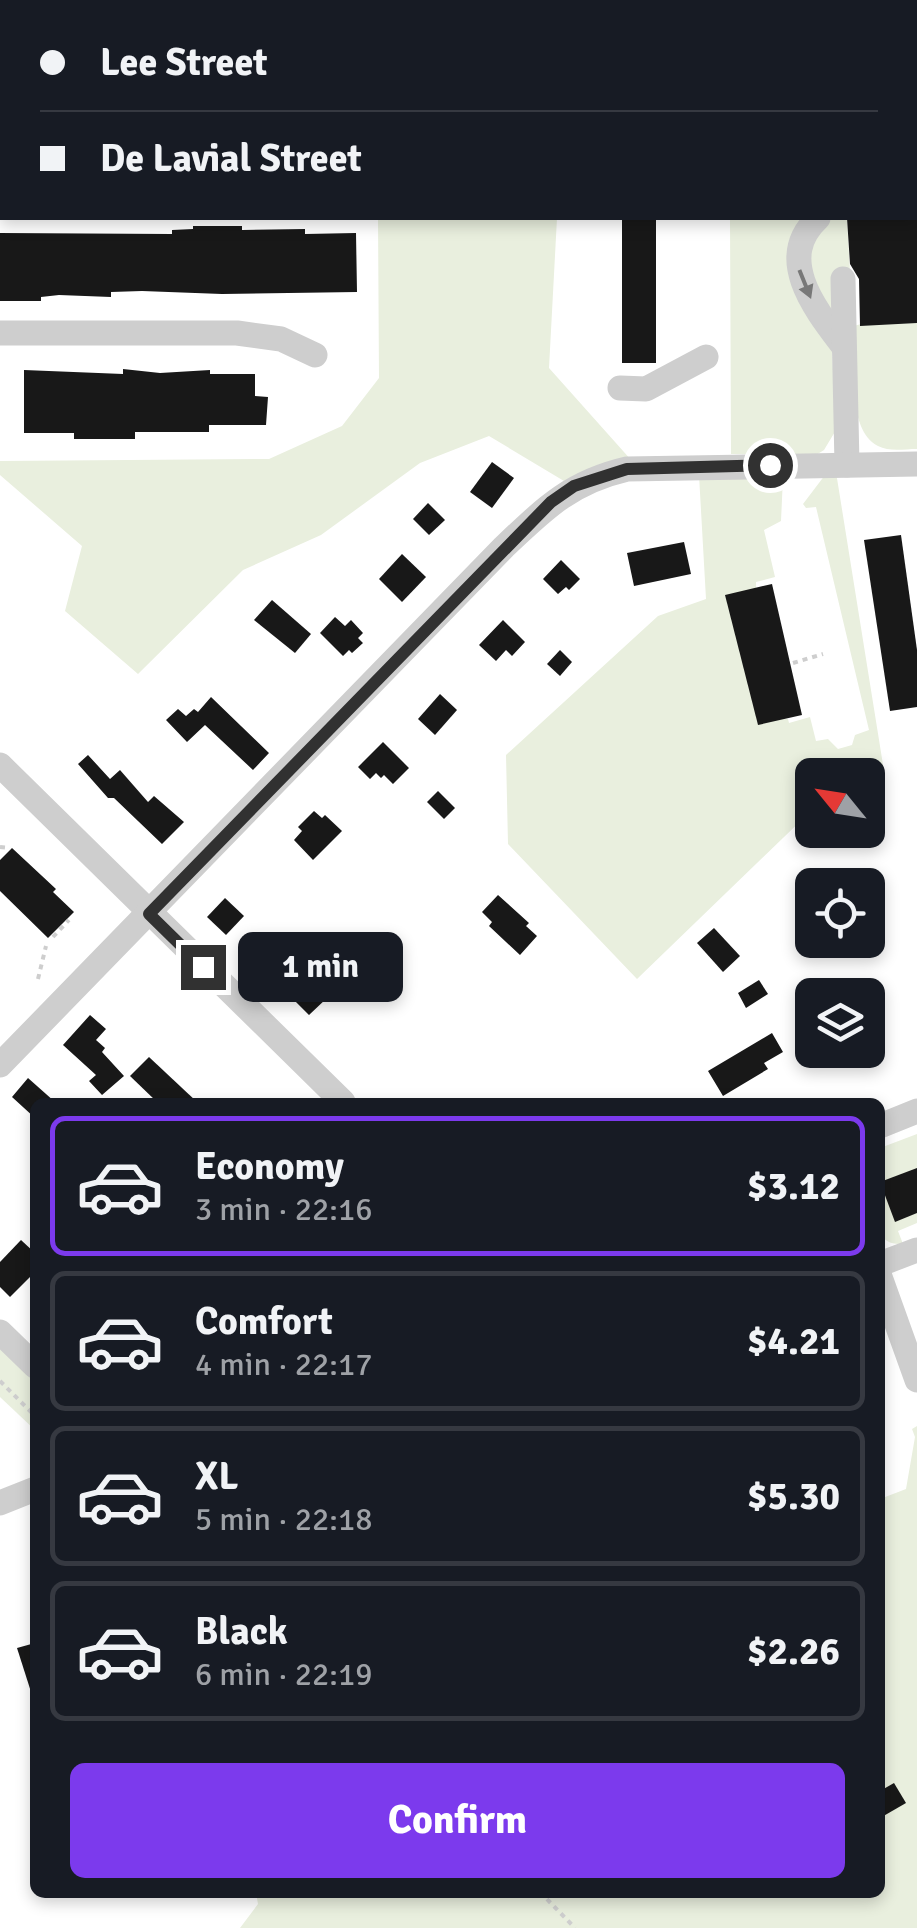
<!DOCTYPE html>
<html lang="en">
<head>
<meta charset="utf-8">
<style>
	:root { --surface:#171b24; --page:#242831; --text:#f1f3f6; --muted:#9ea1a6; --line:#363941; --accent:#7c3aed }
	body { margin:0; font-family:Signika,sans-serif; background:var(--page); color:var(--text); height:100vh; display:flex; flex-direction:column; font-size:38px; white-space:nowrap }
	* { box-sizing:border-box; margin:0 }
	p { font-size:32px; color:var(--muted) }
	.icon { flex:none; width:55px; height:55px; fill:none; stroke:currentColor; stroke-width:2; stroke-linecap:round; stroke-linejoin:round }
	.map { position:relative; flex:1; overflow:hidden }
	.panel { position:absolute; left:30px; top:1098px; width:855px; height:800px; display:flex; flex-direction:column; background:var(--surface); border-radius:15px; box-shadow:0 5px 15px #0003 }
	.panel>* { flex:none }
	.banner { position:absolute; left:0px; top:0px; width:918px; height:220px; box-shadow:0 5px 15px #0003; display:grid; align-content:center; height:220px; padding:0 40px; background:var(--surface) }
	.needle { width:65px; rotate:300deg }
	.buttons { position:absolute; left:795px; top:758px; display:grid; gap:20px }
	.buttons a { display:grid; place-items:center; width:90px; height:90px; border-radius:15px; background:var(--surface); box-shadow:0 5px 15px #0003; font-size:50px }
	.end { position:absolute; width:45px; height:45px; margin:-22px; border:12px solid #313131; background:#fff; box-shadow:0 0 0 5px #fff }
	.from { border-radius:50% }
	.bubble { position:absolute; height:70px; border-radius:15px; background:var(--surface); box-shadow:0 5px 15px #0003; font-size:32px; font-weight:800; line-height:70px; text-align:center }
	.banner b { display:flex; align-items:center; gap:35px; height:95px; font-size:38px }
	.banner b+b { border-top:2px solid var(--line) }
	.banner i { width:25px; height:25px; background:var(--text) }
	ul { padding:18px 0 0; list-style:none }
	li { display:flex; align-items:center; gap:30px; height:140px; margin:0 20px 15px; padding:0 20px; border:5px solid var(--line); border-radius:15px }
	li div { flex:1 }
	li b { display:block; font-size:38px }
	li em { font-style:normal; font-weight:800 }
	li.active { border-color:var(--accent) }
	li>.icon { width:90px; height:90px; stroke-width:1.5 }
	.button { display:flex; gap:20px; margin-top:auto; padding:20px 40px }
	.button a { flex:1; height:115px; border-radius:15px; background:var(--accent); color:#fff; font-size:40px; font-weight:800; line-height:115px; text-align:center }
	.map>svg:first-child { display:block }
</style>
</head>
<body>
<div class="map">
<svg width="917" height="1928" viewBox="0 0 917 1928">
	<rect width="100%" height="100%" fill="#fff"/>
	<g fill="#e9efde">
		<polygon points="378,218 557,218 549,368 632,461 594,467 564,481 489,436 420,463 321,535 243,570 138,674 65,611 82,546 0,475 0,461 269,459 342,426 379,378"/>
		<polygon points="730,218 807,218 798,230 832,350 836,430 824,450 816,455 731,454"/>
		<polygon points="829,218 847,218 850,272 837,323 805,265 804,255"/>
		<path d="M917 311V449C904 449 889 452 878 446 846 430 854 358 853 326Z"/>
		<polygon points="836,472 884,771 812,775 812,810 637,979 508,844 506,755 658,616 706,599 699,475 783,477 781,521 764,530 775,577 756,582 759,705 783,719 788,719 789,723 810,717 816,741 828,739 838,749 852,745 855,735 869,730 816,507 806,508 803,504 825,475"/>
		<path d="M917 1134V1223L898 1231 903 1244C893 1244 886 1243 880 1234V1148Z"/>
		<polygon points="0,1332 35,1365 35,1430 0,1397"/>
		<polygon points="917,1426 917,1928 240,1928 258,1904 256,1893 880,1892 880,1499 906,1489 915,1437 912,1429"/>
	</g>
	<g fill="#181818">
		<rect x="622" y="218" width="34" height="145"/>
		<polygon points="847,218 917,218 917,323 860,326 859,279 850,264"/>
		<polygon points="193,226 242,226 242,230 305,229 305,234 356,233 357,292 222,294 142,291 111,292 111,297 59,295 41,297 41,301 0,301 0,233 172,234 172,230 193,229"/>
		<polygon points="123,369 160,373 210,370 210,374 255,374 255,396 268,397 266,425 209,425 209,432 135,432 135,439 74,439 74,433 24,433 24,370 123,374"/>
		<polygon points="492,462 514,478 492,508 470,492"/>
		<polygon points="428,503 445,520 429,535 413,519"/>
		<polygon points="901,535 917,650 917,707 890,711 864,540"/>
		<polygon points="684,542 691,574 634,586 627,553"/>
		<polygon points="402,554 426,577 402,602 379,579"/>
		<polygon points="561,560 580,579 569,590 566,587 558,594 543,579"/>
		<polygon points="772,584 802,715 758,725 725,595"/>
		<polygon points="272,600 311,634 295,653 254,620"/>
		<polygon points="335,617 345,626 351,620 363,633 358,638 363,643 352,653 349,650 343,656 320,633"/>
		<polygon points="503,620 525,642 512,656 506,650 496,661 479,645"/>
		<polygon points="560,650 572,662 560,676 547,664"/>
		<polygon points="440,694 457,710 435,735 418,719"/>
		<polygon points="211,697 269,753 253,770 205,725 187,742 166,720 178,709 186,716 194,709 198,712"/>
		<polygon points="383,742 409,768 393,784 384,775 381,778 376,773 370,779 358,767"/>
		<polygon points="88,755 110,779 120,770 148,802 154,796 184,822 162,844 114,798 108,798 78,764"/>
		<polygon points="438,791 455,808 444,819 427,802"/>
		<polygon points="314,811 322,818 325,815 342,831 313,860 294,840 302,831 298,827"/>
		<polygon points="12,848 56,889 53,892 74,912 48,938 0,891 0,860"/>
		<polygon points="498,895 529,923 526,926 537,936 520,955 489,926 492,922 482,912"/>
		<polygon points="225,898 244,916 226,935 207,917"/>
		<polygon points="714,928 740,956 723,972 697,943"/>
		<polygon points="325,960 345,981 309,1015 295,1001 303,994 297,987"/>
		<polygon points="759,980 768,994 746,1008 738,993"/>
		<polygon points="90,1015 106,1029 96,1040 105,1048 102,1052 124,1076 102,1095 89,1081 96,1075 63,1045"/>
		<polygon points="772,1033 783,1052 764,1063 768,1069 723,1096 708,1071"/>
		<polygon points="149,1057 197,1102 157,1102 130,1076"/>
		<polygon points="28,1078 55,1102 35,1102 35,1118 12,1097"/>
		<polygon points="917,1168 917,1213 895,1222 880,1182"/>
		<polygon points="21,1240 35,1253 35,1272 10,1297 0,1287 0,1262"/>
		<polygon points="35,1643 35,1694 32,1695 17,1648"/>
		<polygon points="894,1783 906,1803 880,1818 880,1791"/>
	</g>
	<g fill="none" stroke-linecap="round" stroke-linejoin="round">
		<g stroke="#cecece" stroke-width="4" stroke-dasharray="5 5" stroke-linecap="butt">
			<polyline points="793,663 823,654"/>
			<polyline points="0,847 10,848"/>
			<polyline points="53,937 69,920"/>
			<polyline points="38,979 46,946"/>
			<polyline points="0,1381 35,1416"/>
			<polyline points="540,1892 575,1928"/>
		</g>
		<g stroke="#cecece" stroke-width="25">
			<polyline points="215,0 217,2"/>
			<polyline points="369,0 369,2"/>
			<polyline points="821,0 821,2"/>
			<polyline points="568,2 568,0"/>
			<polyline points="723,2 781,0"/>
			<polyline points="915,107 917,107"/>
			<polyline points="915,125 917,125"/>
			<polyline points="915,149 917,149"/>
			<polyline points="915,200 917,200"/>
			<path d="M818 218C774 259 816 310 844 347"/>
			<polyline points="843,279 847,465"/>
			<polyline points="0,333 237,333 281,339 315,355"/>
			<polyline points="620,388 646,389 706,357"/>
			<polyline points="0,765 343,1102"/>
			<path d="M0 1065 504 547C545 508 571 482 627 469L917 464"/>
			<polyline points="880,1126 917,1111"/>
			<polyline points="880,1264 917,1250"/>
			<polyline points="880,1277 917,1380"/>
			<polyline points="0,1332 35,1366"/>
			<polyline points="0,1503 35,1489"/>
		</g>
	</g>
	<defs><path id="oneway-solid" d="M-6-.8H1V-3.2L6.5 0L1 3.2V.8H-6Z" transform="scale(2.5)"/></defs>
	<use fill="#787878" href="#oneway-solid" transform="translate(805 284) rotate(68)"/>
	<g fill="none" stroke-linecap="round" stroke-linejoin="round">
		<polyline stroke="#313131" stroke-width="12" points="203,967 149,914 551,502 574,486 627,469 770,465"/>
	</g>
</svg>
<div class="buttons">
<a><svg class="needle" viewBox="-14 -14 28 28"><path d="M0-13l5 13h-10z" fill="#e53935"/><path d="M0 13l5-13h-10z" fill="#9ea1a6"/></svg></a>
<a><svg class="icon" aria-label="locate" viewBox="0 0 24 24"><circle cx="12" cy="12" r="6"/><path d="M12 2v4M12 18v4M2 12h4M18 12h4"/></svg></a>
<a><svg class="icon" aria-label="layers" viewBox="0 0 24 24"><path d="M12 4l9 5-9 5-9-5zM3 14l9 5 9-5"/></svg></a>
</div>
<i class="end from" style="left:770px;top:465px"></i>
<i class="end" style="left:203px;top:967px"></i>
<div class="bubble" style="left:238px;top:932px;width:165px">1 min</div>
<div class="banner">
<b><i class="from"></i>Lee Street</b>
<b><i></i>De Lavial Street</b>
</div>
<section class="panel">
<ul>
<li class="active"><svg class="icon" aria-label="car" viewBox="0 0 24 24"><path d="M5 17H2v-5l4-1 3-4h7l3 4 3 1v5h-3M9 17h6M6 11h13"/><circle cx="7" cy="17" r="2"/><circle cx="17" cy="17" r="2"/></svg><div><b>Economy</b><p>3 min · 22:16</p></div><em>$3.12</em></li>
<li><svg class="icon" aria-label="car" viewBox="0 0 24 24"><path d="M5 17H2v-5l4-1 3-4h7l3 4 3 1v5h-3M9 17h6M6 11h13"/><circle cx="7" cy="17" r="2"/><circle cx="17" cy="17" r="2"/></svg><div><b>Comfort</b><p>4 min · 22:17</p></div><em>$4.21</em></li>
<li><svg class="icon" aria-label="car" viewBox="0 0 24 24"><path d="M5 17H2v-5l4-1 3-4h7l3 4 3 1v5h-3M9 17h6M6 11h13"/><circle cx="7" cy="17" r="2"/><circle cx="17" cy="17" r="2"/></svg><div><b>XL</b><p>5 min · 22:18</p></div><em>$5.30</em></li>
<li><svg class="icon" aria-label="car" viewBox="0 0 24 24"><path d="M5 17H2v-5l4-1 3-4h7l3 4 3 1v5h-3M9 17h6M6 11h13"/><circle cx="7" cy="17" r="2"/><circle cx="17" cy="17" r="2"/></svg><div><b>Black</b><p>6 min · 22:19</p></div><em>$2.26</em></li>
</ul>
<div class="button"><a>Confirm</a></div>
</section>
</div>
</body>
</html>
